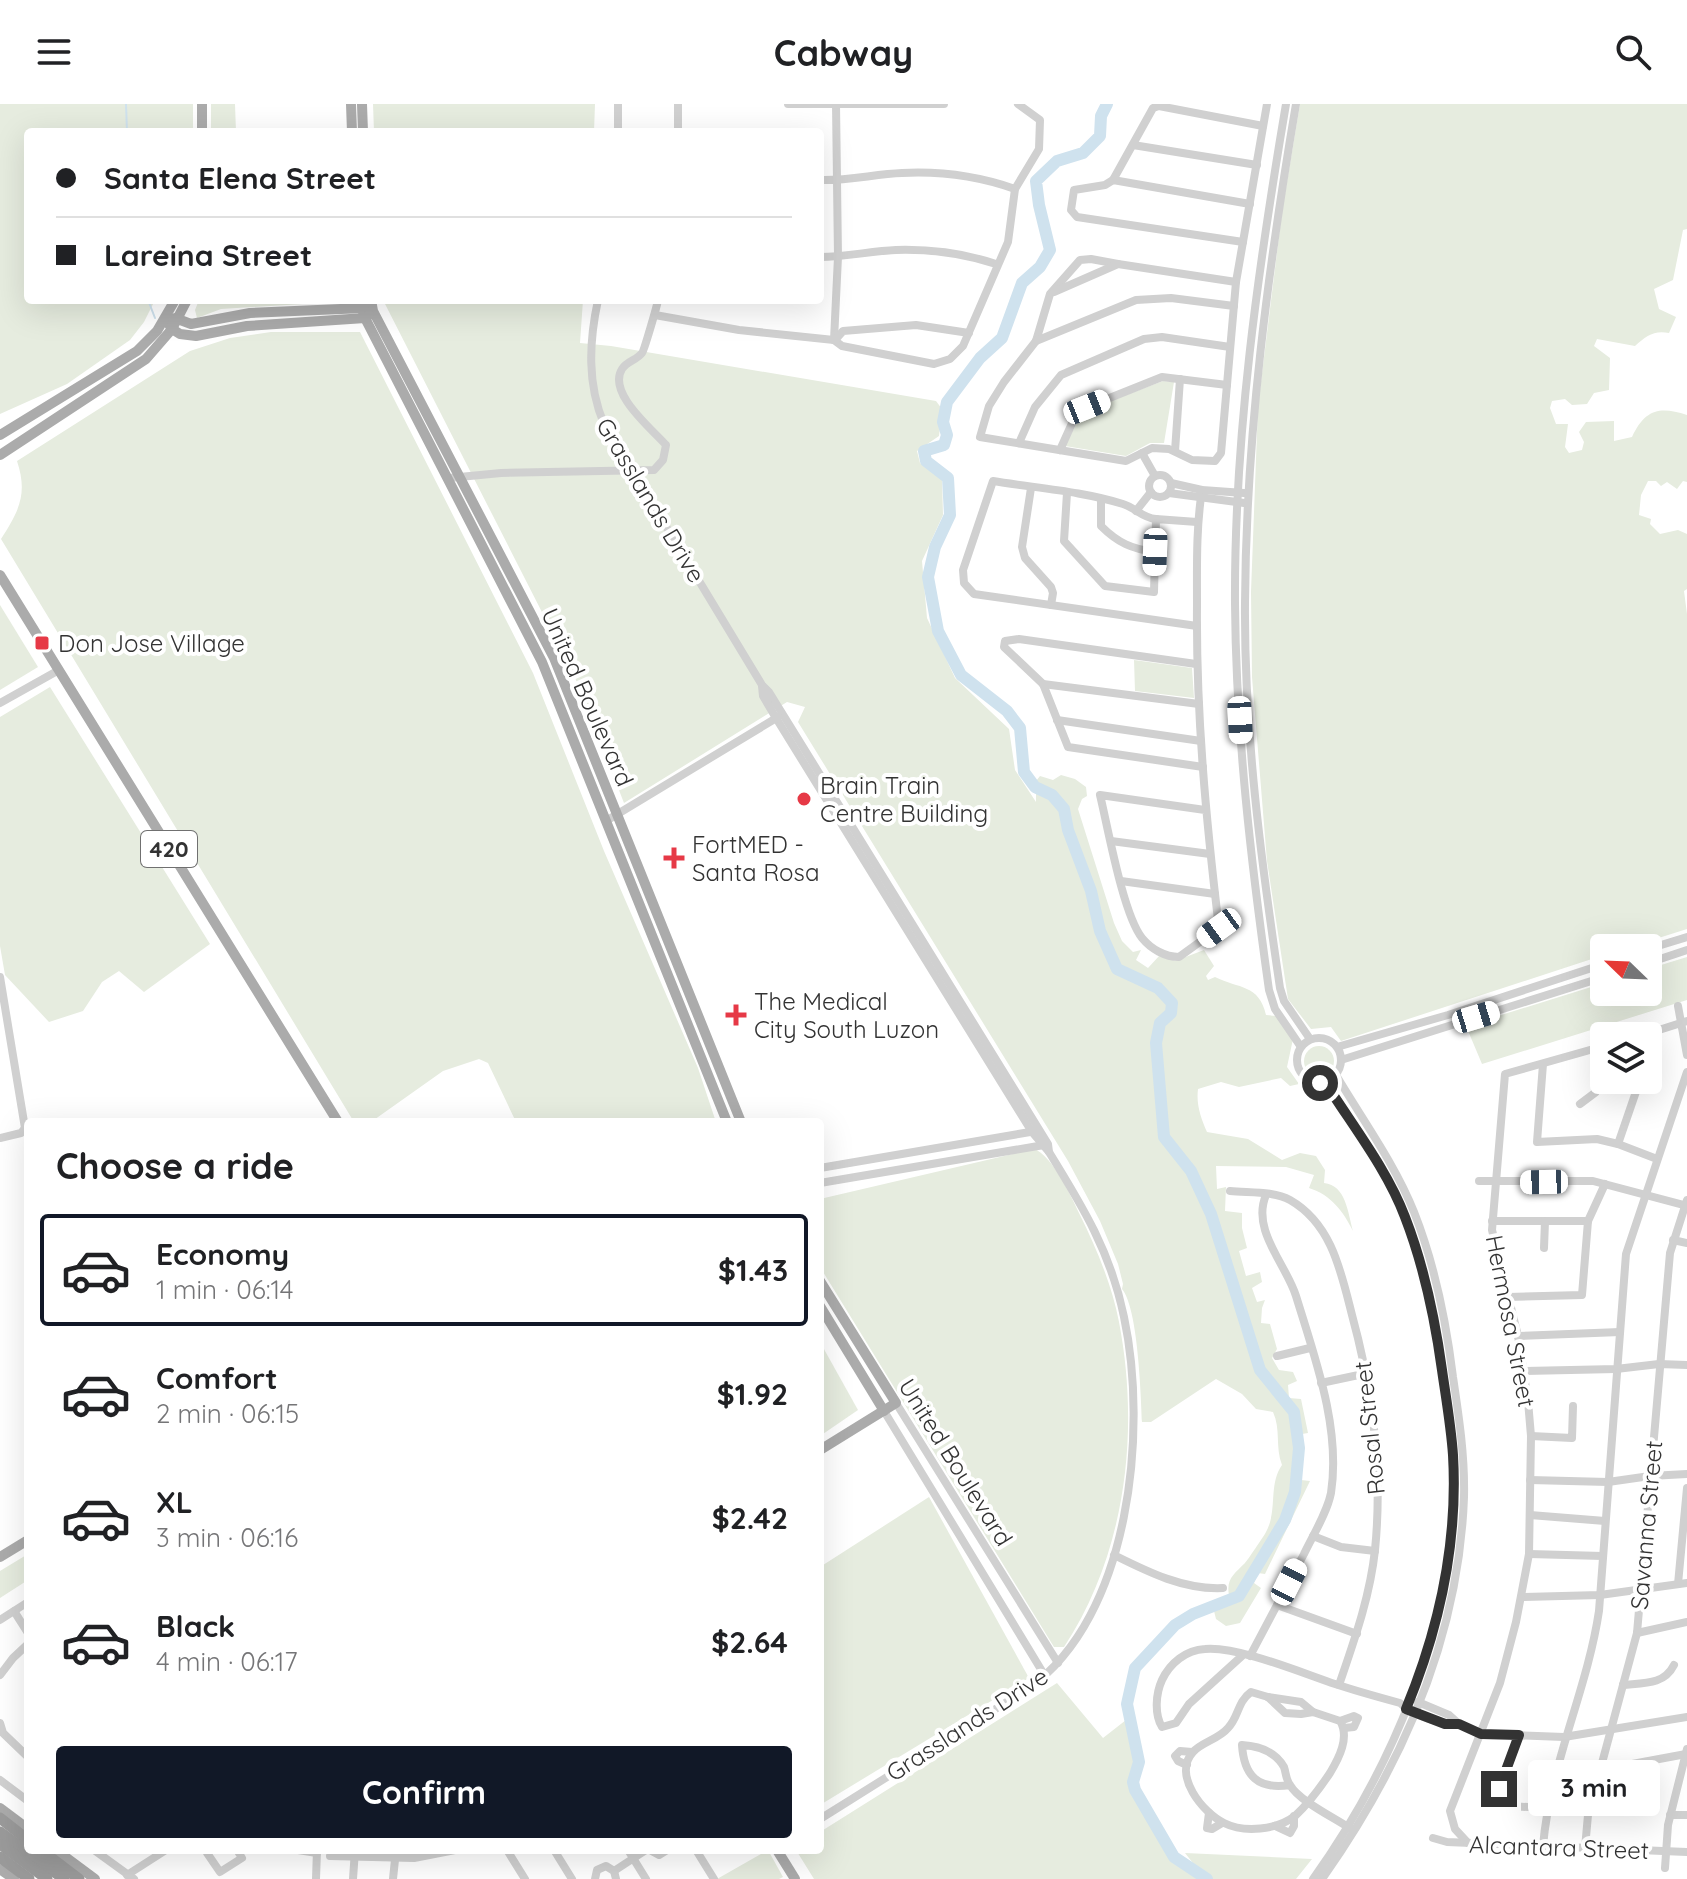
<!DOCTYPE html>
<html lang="en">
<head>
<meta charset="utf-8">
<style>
	:root { --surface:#fff; --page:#f6f6f6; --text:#202124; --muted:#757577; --line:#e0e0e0; --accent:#111827 }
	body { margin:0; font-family:Quicksand,sans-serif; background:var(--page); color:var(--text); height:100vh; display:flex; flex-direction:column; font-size:30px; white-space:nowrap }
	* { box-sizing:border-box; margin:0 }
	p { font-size:26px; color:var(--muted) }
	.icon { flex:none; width:44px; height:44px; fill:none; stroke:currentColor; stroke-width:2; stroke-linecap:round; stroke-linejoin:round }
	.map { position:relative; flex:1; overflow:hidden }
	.panel { position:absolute; left:24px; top:1014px; width:800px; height:736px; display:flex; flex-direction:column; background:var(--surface); border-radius:8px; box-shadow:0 8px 32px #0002 }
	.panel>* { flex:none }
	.hud { position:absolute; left:24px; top:24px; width:800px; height:176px; border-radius:8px; box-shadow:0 8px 32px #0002; display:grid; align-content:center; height:176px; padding:0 32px; background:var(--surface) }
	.needle { width:52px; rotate:293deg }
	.buttons { position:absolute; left:1590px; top:830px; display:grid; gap:16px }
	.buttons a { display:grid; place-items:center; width:72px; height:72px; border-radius:8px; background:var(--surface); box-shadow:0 8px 32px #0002; font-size:40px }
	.end { position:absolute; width:36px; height:36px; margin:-18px; border:10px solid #333; background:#fff; box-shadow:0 0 0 4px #fff }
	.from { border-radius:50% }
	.bubble { position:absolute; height:56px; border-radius:8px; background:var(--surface); box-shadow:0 8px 32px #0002; font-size:26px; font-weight:800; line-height:56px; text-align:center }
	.car { position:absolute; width:24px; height:48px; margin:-24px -12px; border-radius:10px; box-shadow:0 0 6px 2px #0007; background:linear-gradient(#fff 24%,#345 0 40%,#fff 0 76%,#345 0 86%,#fff 0) }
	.hud b { display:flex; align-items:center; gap:28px; height:76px; font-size:30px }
	.hud b+b { border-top:2px solid var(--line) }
	.hud i { width:20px; height:20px; background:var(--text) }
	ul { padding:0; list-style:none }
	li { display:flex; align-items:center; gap:24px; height:112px; margin:0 16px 12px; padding:0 16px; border:4px solid transparent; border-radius:8px }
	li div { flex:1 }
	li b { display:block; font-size:30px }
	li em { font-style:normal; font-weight:800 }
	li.selected { border-color:var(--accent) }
	li>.icon { width:72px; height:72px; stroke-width:1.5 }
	h2 { padding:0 32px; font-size:36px; line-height:96px }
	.primary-button { display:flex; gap:16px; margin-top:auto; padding:16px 32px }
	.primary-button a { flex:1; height:92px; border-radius:8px; background:var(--accent); color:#fff; font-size:32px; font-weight:800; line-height:92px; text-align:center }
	header { display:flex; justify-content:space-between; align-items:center; height:104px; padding:0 32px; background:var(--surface); font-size:36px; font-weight:800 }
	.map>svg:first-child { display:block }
</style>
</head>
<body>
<header><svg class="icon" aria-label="menu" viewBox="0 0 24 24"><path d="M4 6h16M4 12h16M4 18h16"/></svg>Cabway<svg class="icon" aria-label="search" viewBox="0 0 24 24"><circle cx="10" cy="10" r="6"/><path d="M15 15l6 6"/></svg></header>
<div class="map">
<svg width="1687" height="1775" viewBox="0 0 1687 1775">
	<rect width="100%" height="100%" fill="#fff"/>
	<g fill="#e6ecdf">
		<polygon points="0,0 193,0 193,28 28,28 28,196 155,196 144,218 130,236 67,280 0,310"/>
		<polygon points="211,0 235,0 236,28 211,28"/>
		<polygon points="373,0 595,0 594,28 374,28"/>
		<path d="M1300 0H1687V125L1683 126 1673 176 1654 185 1659 205 1676 213 1669 229C1654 226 1646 232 1635 242L1597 235 1594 242 1610 254 1609 286 1594 289 1587 300 1572 301 1565 295 1552 297 1550 304 1556 320H1568L1565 343 1569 349 1582 346 1584 338 1579 328 1586 318 1614 317V337L1632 333C1645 305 1660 302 1687 311V378L1683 377 1677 385 1667 378 1661 382 1656 377H1648L1641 391 1639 411 1651 415 1650 420 1660 430 1678 426 1687 430V485L1684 487 1687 510V825L1627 844H1604V851L1341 937 1331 923 1311 925 1288 895 1267 757 1252 573 1251 488 1258 302 1282 108Z"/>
		<polygon points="199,196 352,196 352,197 221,205 197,214 195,206"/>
		<path d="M383 196H583L580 239 611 242 936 297 942 305 939 332 917 347 920 359 942 375 943 411 922 457 927 514 955 574 1009 625 1015 666 1036 698V677L1040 672 1053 676 1061 671 1075 675 1086 683 1087 692 1082 695 1078 705 1114 819 1122 837 1133 848 1141 846 1136 856 1148 864 1160 851 1175 857 1204 846 1214 862 1206 872 1208 876 1215 873C1239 885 1259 880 1266 911L1276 912 1293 935 1287 963 1299 980 1290 982 1281 974 1239 983 1221 978 1198 985C1196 1001 1201 1014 1207 1028L1248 1035 1282 1056 1300 1049 1316 1052 1325 1066 1324 1079C1346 1081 1348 1109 1353 1127 1343 1107 1331 1091 1309 1084L1314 1071 1286 1063 1216 1062 1217 1085 1226 1083 1225 1107 1242 1109V1124L1247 1144 1239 1147 1246 1172 1260 1168 1262 1178 1252 1184 1257 1198 1265 1196 1262 1204 1261 1219 1270 1220 1277 1245 1272 1254 1279 1266 1293 1268 1297 1277 1288 1281 1289 1294 1301 1295 1308 1329 1302 1330 1301 1376 1310 1377 1265 1470 1258 1469 1254 1479 1261 1484 1240 1519 1226 1522 1216 1515 1214 1507 1229 1491C1226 1475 1234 1470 1245 1459 1247 1457 1264 1432 1266 1428 1278 1406 1268 1381 1282 1361 1275 1343 1281 1325 1273 1308L1256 1305 1242 1290 1216 1275 1151 1318H1142C1141 1291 1138 1204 1122 1185L1123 1180 1118 1160 1100 1117 1068 1057 798 618 805 603 787 598 624 699 574 571Z"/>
		<path d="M271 228H360L533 569 604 747 698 964 716 1018H516L488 959 479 955 443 967 371 1018H354L1 435C19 407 28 390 17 357L190 247 230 234Z"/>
		<polygon points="1163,277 1174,278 1164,339 1150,339 1126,352 1065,342 1078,317 1092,304"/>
		<polygon points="0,501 38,563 0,586"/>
		<polygon points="1134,556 1192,564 1194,594 1135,587"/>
		<polygon points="50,583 210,840 144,888 119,867 102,878 83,907 49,918 5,871 0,842 0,613"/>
		<polygon points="1687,853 1687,896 1482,960 1466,922 1604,879 1604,888 1648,888 1648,865"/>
		<circle cx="1319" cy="957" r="15"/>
		<path d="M1034 1045C1052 1051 1071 1092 1079 1109 1096 1143 1112 1181 1119 1218 1140 1327 1126 1449 1064 1543H1054L820 1163V1095Z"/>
		<polygon points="820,1238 858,1306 820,1332"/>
		<polygon points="929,1393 1029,1574 820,1701 820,1463"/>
		<polygon points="28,1450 28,1476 0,1494 0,1467"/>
		<polygon points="1057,1579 1103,1634 1126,1616 1134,1659 1133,1678 1135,1686 1174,1753 1204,1773 1185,1749 1312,1755 1296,1775 814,1775 796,1746 820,1746 820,1728"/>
		<polygon points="768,1746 783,1773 779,1775 717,1775"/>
	</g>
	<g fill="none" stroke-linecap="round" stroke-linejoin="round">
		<g stroke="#cfe2ee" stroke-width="2">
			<polyline points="126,0 127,28"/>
			<polyline points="148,196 155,214"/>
		</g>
		<polyline stroke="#cfe2ee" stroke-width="12" points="1107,0 1101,12 1100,32 1083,49 1057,57 1036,77 1039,101 1050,146 1040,163 1022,179 1002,234 980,254 947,298 943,318 947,331 944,341 924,347 926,357 948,374 950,411 935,443 928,473 938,527 961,571 1007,607 1020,624 1024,668 1035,683 1052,691 1064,705 1068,726 1091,787 1100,827 1117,865 1158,884 1172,899 1171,909 1160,919 1156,939 1164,1033 1191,1067 1211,1110 1260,1266 1294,1308 1299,1344 1295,1388 1285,1416 1239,1492 1193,1510 1175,1521 1135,1564 1127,1600 1139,1658 1133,1678 1135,1686 1174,1753 1207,1775"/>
		<g stroke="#d0d0d0" stroke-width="8">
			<polyline points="618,0 618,28"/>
			<polyline points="788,0 944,0"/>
			<path d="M1286 0C1258 165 1234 332 1235 500 1236 630 1251 758 1269 886L1275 905 1301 943"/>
			<path d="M1296 0C1268 165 1246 331 1245 499 1244 628 1261 756 1280 884L1284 897 1310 935"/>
			<polyline points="678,28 678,0"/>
			<polyline points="1133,41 1257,61"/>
			<path d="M820 76C848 77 875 70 902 69 941 67 978 72 1015 85"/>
			<polyline points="1113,76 1153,4 1159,2 1263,22"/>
			<polyline points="1243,138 1077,113 1071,106 1074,86 1105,81 1113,76 1250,100"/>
			<path d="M820 153C846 153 871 147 896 146 931 145 963 149 996 160"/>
			<polyline points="1118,160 1091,155 1080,156 1050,190 1036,237 1004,278 989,302 980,333 1126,357 1152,344 1169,345 1192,356 1215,357 1221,349 1236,178 1267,0"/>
			<polyline points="1054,188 1118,160 1236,178"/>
			<path d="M598 196C589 238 587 280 604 320L762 581 769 588 1048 1040 1049 1048C1083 1103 1111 1149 1124 1213 1148 1325 1131 1512 1029 1584L820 1715"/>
			<polyline points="655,211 739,226 834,236 842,242 934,260 950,255 963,242 1008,138 1015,85 1039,45 1040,16 1018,0"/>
			<polyline points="834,236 838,153 836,0"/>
			<polyline points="835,236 843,227 916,221 969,229"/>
			<polyline points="1036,237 1136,196 1171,194 1234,202"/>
			<polyline points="1019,339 1035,303 1061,271 1144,235 1162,233 1230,243"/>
			<polyline points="1060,346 1074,315 1087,303 1162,273 1227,281"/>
			<polyline points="1175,347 1180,275"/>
			<polyline points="1142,349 1155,372"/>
			<circle cx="1160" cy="382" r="11"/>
			<path d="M449 374 501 369 654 366 663 356 666 341C652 325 607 289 622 265 627 257 637 256 642 249 644 247 657 202 658 196"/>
			<polyline points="1171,379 1202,386 1244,389"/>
			<polyline points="1031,384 1022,443 1025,454 1051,483 1053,489 1051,501"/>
			<path d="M1202 386C1196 424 1197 462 1197 501 1196 609 1206 716 1219 824L1179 853C1165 853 1151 845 1142 834 1123 810 1108 724 1100 691L1205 706"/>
			<polyline points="1067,389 1064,437 1105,482 1154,488 1156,415 1197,418"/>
			<polyline points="1169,389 1244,399"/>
			<path d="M1101 395V422C1118 439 1132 445 1155 448"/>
			<polyline points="1136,407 1151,388"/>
			<path d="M1156 415C1142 414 1136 404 1123 400 1082 387 1035 384 993 377L963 466 964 479 974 490 1197 522"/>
			<polyline points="1196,560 1019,535 1005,537 1004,543 1043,580 1068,643 1203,663"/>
			<polyline points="1043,580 1199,600"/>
			<polyline points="762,582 763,592 776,614 1032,1028 1049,1048"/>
			<polyline points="0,599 59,566"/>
			<polyline points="1057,616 1201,637"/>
			<polyline points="606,717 778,613"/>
			<polyline points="1111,737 1210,750"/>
			<polyline points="1121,777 1215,790"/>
			<polyline points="1648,845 1687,833"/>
			<polyline points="1648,859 1687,846"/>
			<polyline points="0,873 25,1024 21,1029 0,1034"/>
			<polyline points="1678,902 1687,951"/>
			<polyline points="1640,932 1687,917"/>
			<circle cx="1319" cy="956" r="22"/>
			<polyline points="1337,943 1448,911 1604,860"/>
			<polyline points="1341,956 1604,873"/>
			<polyline points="1543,960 1537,1038 1597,1035 1618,1040 1657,1055"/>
			<polyline points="1580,1000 1596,988 1604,970"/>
			<polyline points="1618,1040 1640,976"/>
			<polyline points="820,1064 1036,1027"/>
			<polyline points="1479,1077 1593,1077 1687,1102"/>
			<polyline points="820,1079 1044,1041"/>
			<path d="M1230 1087C1249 1089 1274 1087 1290 1096 1332 1120 1341 1168 1352 1211 1373 1288 1383 1366 1375 1446 1370 1493 1354 1537 1339 1581"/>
			<polyline points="1492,1117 1588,1117"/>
			<polyline points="1673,1136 1687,1139"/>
			<polyline points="1544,1144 1545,1117"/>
			<polyline points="1508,1193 1582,1191 1588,1117 1605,1080"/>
			<polyline points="1518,1232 1620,1228"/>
			<polyline points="1277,1252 1310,1244"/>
			<polyline points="1525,1267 1616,1265 1659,1260 1687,1261"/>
			<polyline points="1321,1279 1368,1269"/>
			<polyline points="896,1299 1058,1559"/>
			<polyline points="884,1307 1045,1572"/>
			<polyline points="1531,1332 1572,1334 1573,1302"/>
			<polyline points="1530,1376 1608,1378 1650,1372 1687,1370"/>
			<polyline points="1530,1411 1605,1417"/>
			<polyline points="1313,1432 1341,1443 1375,1447"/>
			<polyline points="1529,1450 1603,1452"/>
			<path d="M1114 1451C1148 1468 1184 1486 1223 1484"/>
			<polyline points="1678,1480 1687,1384"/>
			<polyline points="1522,1493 1600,1491 1687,1479"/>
			<polyline points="1277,1501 1357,1530"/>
			<polyline points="14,1507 28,1529"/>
			<polyline points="0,1516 28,1498"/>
			<polyline points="1637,1529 1687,1518"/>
			<path d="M1243 1551 1189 1600 1176 1619 1162 1623C1154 1610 1156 1589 1162 1576 1170 1559 1186 1546 1205 1545 1238 1542 1302 1569 1335 1580 1356 1587 1378 1593 1400 1599 1413 1612 1440 1620 1459 1620"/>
			<path d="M1250 1552C1268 1518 1286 1484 1304 1450 1313 1431 1327 1409 1331 1389 1341 1324 1315 1254 1296 1192 1286 1160 1251 1126 1266 1091"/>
			<polyline points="0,1571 13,1554 28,1540"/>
			<path d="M1623 1581C1644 1579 1664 1581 1674 1561"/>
			<path d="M1251 1588 1268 1593 1285 1609 1301 1610 1313 1608 1340 1617C1350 1633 1339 1654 1330 1669 1320 1684 1308 1700 1295 1712 1277 1726 1244 1729 1224 1719 1203 1709 1172 1671 1193 1648 1202 1638 1219 1635 1228 1624 1239 1613 1237 1598 1251 1588Z"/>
			<polyline points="1268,1593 1301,1598 1313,1608"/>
			<polyline points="1418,1598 1449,1611 1459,1620 1481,1630 1564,1633 1687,1613"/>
			<polyline points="1340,1617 1354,1612 1358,1614 1354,1623 1344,1624"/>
			<polyline points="0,1619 3,1629 28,1653"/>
			<polyline points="1519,1631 1496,1697 1508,1702 1546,1704"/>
			<polyline points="1187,1661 1178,1657 1175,1652 1180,1647 1192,1648"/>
			<polyline points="1600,1666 1686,1650"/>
			<polyline points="0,1676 28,1697"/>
			<path d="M1290 1681C1258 1686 1244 1672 1242 1641 1259 1642 1275 1647 1284 1663 1286 1669 1286 1676 1290 1681 1299 1697 1335 1714 1351 1725"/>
			<polyline points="1590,1705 1625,1708 1641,1703"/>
			<polyline points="1209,1709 1207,1724 1212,1725 1222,1719"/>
			<polyline points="1670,1711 1687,1711"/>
			<polyline points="1275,1722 1290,1729 1294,1722 1294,1712"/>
			<polyline points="1433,1734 1447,1738 1687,1748"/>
			<polyline points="1468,1739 1455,1725 1450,1707 1500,1579 1516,1518 1529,1450 1531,1332 1528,1297 1518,1232 1492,1126 1505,970 1604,942"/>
			<path d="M1543 1742C1550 1660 1587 1587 1599 1507L1626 1150 1687 968"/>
			<polyline points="1585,1744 1588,1711 1637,1529 1670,1149 1687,1096"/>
			<polyline points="94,1746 134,1775"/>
			<polyline points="211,1746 207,1749 220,1768 242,1754 237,1746"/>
			<polyline points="298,1746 317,1749"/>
			<polyline points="507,1746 525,1775"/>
			<polyline points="554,1746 572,1775"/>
			<polyline points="628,1746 646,1775"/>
			<polyline points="650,1746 659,1751 667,1746"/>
			<polyline points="696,1746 714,1775"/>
			<polyline points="330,1752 414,1754 455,1746"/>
			<polyline points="1665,1764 1668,1721 1687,1645"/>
			<polyline points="614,1767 646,1746"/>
			<polyline points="127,1771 166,1746"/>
			<polyline points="316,1775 317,1746"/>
			<polyline points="353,1775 355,1746"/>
			<polyline points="393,1775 396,1746"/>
			<polyline points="595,1775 597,1766 606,1762 614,1767 616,1775"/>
			<path d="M1313 1775C1391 1666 1449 1529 1454 1393 1455 1351 1449 1309 1442 1267 1435 1215 1424 1162 1405 1114 1387 1065 1353 1021 1325 978"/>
			<path d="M1322 1775C1402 1662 1459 1533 1464 1393 1465 1353 1459 1313 1453 1273 1446 1216 1435 1161 1414 1108 1395 1060 1362 1015 1336 971"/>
		</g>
		<g stroke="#ababab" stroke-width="10">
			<polyline points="351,0 352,28"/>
			<polyline points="362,0 363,28"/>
			<polyline points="202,28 202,0"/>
			<polyline points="359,196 365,214 542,558 727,1018"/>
			<polyline points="371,196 373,207 554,554 741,1018"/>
			<polyline points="175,214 191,220 250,209 364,204"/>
			<polyline points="168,219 172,225 180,230 196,232 247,222 365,214 369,211"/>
			<polyline points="0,331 137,247 157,227 175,196"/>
			<polyline points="0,351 146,255 172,225 187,196"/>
			<polyline points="0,471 338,1018"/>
			<polyline points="820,1177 896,1299 820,1346"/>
			<polyline points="820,1202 884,1307"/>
			<polyline points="0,1453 28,1436"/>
			<polyline points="0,1704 28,1725"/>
			<polyline points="56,1746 95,1775"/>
			<polyline points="777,1746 795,1775"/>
			<polyline points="0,1765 14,1775"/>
		</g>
		<g stroke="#9a9a9a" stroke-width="11">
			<polyline points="0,1714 28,1736"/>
			<polyline points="0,1728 64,1775"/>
			<polyline points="0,1740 47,1775"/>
			<polyline points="41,1746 79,1775"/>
			<polyline points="0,1753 29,1775"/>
		</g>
	</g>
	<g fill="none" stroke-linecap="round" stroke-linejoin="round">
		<path stroke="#333" stroke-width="10" d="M1320 979 1325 978C1352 1021 1387 1065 1405 1113 1424 1162 1435 1215 1442 1266 1446 1294 1451 1322 1453 1351 1458 1438 1439 1525 1406 1605L1445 1620H1459L1481 1630 1519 1631 1499 1685"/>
	</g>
	<g fill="#e63946" stroke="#fff" stroke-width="3">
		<rect x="34" y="531" width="16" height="16" rx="4"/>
		<circle cx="804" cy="695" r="8"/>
		<path d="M670 742h8v8h8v8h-8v8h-8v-8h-8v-8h8z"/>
		<path d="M732 899h8v8h8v8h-8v8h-8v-8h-8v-8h8z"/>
	</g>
	<g text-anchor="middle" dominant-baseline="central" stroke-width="8" stroke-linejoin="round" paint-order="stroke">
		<rect fill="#fff" stroke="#707070" stroke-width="2" x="141" y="727" width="56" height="36" rx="6"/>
		<g font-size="22" font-weight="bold" fill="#333">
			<text x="169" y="745">420</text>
		</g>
		<g font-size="24" fill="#333" stroke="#fff">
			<text transform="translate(651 396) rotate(59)">Grasslands Drive</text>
			<text transform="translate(588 593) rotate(66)">United Boulevard</text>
			<text transform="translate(1511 1217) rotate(79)">Hermosa Street</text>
			<text transform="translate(1369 1324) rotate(-96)">Rosal Street</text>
			<text transform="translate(956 1358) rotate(58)">United Boulevard</text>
			<text transform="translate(1646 1421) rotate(-85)">Savanna Street</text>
			<text transform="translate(967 1620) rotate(-33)">Grasslands Drive</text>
			<text transform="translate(1559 1743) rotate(2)">Alcantara Street</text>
		</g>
		<g font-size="24" fill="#333" stroke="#fff" text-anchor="start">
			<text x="58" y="539">Don Jose Village</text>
			<text x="820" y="681">Brain Train<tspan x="820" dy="28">Centre Building</tspan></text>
			<text x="692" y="740">FortMED -<tspan x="692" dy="28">Santa Rosa</tspan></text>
			<text x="754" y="897">The Medical<tspan x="754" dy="28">City South Luzon</tspan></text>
		</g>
	</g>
</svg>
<div class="buttons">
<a><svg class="needle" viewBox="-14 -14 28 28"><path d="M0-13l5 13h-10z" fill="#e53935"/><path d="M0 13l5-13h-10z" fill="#757577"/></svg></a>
<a><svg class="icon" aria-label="layers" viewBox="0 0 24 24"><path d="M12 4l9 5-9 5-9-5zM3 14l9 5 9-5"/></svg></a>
</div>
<i class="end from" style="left:1320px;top:979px"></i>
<i class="end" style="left:1499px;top:1685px"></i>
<div class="bubble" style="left:1528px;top:1656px;width:132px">3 min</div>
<i class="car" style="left:1087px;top:303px;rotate:68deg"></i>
<i class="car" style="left:1155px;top:448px;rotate:182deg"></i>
<i class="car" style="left:1240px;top:616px;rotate:177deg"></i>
<i class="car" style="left:1219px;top:824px;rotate:234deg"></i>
<i class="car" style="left:1476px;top:913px;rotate:73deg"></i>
<i class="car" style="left:1544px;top:1078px;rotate:269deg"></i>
<i class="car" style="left:1289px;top:1478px;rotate:27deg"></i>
<div class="hud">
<b><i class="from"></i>Santa Elena Street</b>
<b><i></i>Lareina Street</b>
</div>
<section class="panel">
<h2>Choose a ride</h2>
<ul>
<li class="selected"><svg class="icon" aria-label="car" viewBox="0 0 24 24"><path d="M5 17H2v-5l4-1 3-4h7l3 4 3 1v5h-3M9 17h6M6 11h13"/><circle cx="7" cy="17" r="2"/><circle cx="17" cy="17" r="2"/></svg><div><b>Economy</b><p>1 min · 06:14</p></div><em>$1.43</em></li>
<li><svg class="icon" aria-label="car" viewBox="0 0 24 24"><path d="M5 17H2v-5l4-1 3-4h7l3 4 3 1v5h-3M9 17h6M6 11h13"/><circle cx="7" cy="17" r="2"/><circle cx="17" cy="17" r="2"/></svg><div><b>Comfort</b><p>2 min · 06:15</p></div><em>$1.92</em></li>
<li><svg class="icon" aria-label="car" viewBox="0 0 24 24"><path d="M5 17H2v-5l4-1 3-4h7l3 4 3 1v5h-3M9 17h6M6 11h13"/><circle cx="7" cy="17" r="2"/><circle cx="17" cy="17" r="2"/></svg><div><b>XL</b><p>3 min · 06:16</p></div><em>$2.42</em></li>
<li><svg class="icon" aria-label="car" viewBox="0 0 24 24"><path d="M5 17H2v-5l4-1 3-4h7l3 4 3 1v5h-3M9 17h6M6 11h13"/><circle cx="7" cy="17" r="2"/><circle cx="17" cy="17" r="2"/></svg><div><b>Black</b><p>4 min · 06:17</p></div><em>$2.64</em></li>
</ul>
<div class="primary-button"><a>Confirm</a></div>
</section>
</div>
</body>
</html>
